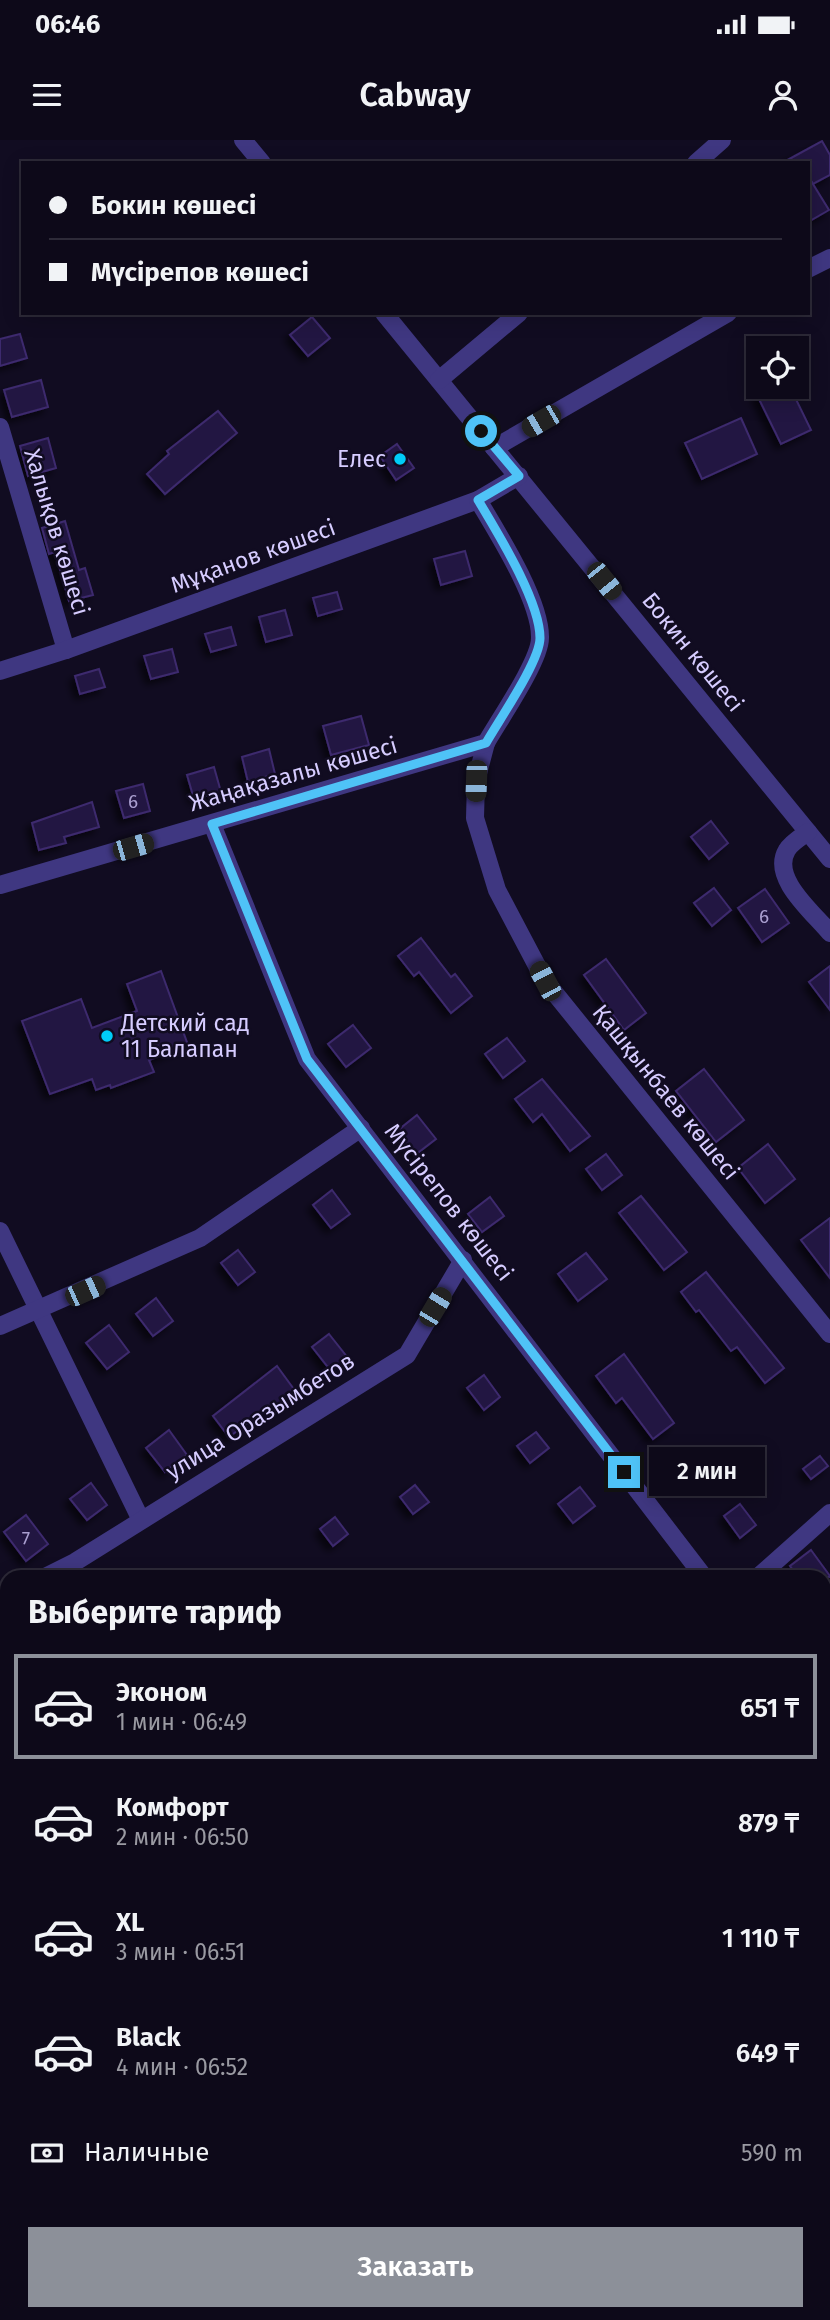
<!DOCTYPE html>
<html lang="ru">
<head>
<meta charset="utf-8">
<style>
	:root { --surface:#0d0919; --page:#1b1726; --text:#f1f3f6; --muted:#9a9aa2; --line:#2d2a38; --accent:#8c9099 }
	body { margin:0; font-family:"Fira Sans",sans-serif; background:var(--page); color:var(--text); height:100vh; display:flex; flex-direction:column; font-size:26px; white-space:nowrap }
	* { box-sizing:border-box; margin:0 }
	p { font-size:23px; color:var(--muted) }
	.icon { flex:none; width:38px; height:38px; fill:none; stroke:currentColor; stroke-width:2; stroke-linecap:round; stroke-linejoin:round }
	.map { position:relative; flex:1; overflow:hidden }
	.drawer { position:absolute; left:0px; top:1430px; width:831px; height:751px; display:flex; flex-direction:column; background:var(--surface); border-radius:21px 21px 0 0; box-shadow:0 4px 18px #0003,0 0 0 2px var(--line) }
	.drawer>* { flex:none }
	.banner { position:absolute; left:21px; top:21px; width:789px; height:154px; border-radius:0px; box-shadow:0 4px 18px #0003,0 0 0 2px var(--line); display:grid; align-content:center; height:154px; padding:0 28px; background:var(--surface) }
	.fabs { position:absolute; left:746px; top:196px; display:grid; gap:14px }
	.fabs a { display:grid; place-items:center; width:63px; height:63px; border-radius:0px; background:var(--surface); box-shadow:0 4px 18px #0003,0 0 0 2px var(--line); font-size:35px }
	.end { position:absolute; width:32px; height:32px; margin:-16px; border:9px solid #4fc3f7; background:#111; box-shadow:0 0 0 4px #111 }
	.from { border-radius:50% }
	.bubble { position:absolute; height:49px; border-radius:0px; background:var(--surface); box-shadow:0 4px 18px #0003,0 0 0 2px var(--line); font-size:23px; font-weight:600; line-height:49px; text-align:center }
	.car { position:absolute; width:21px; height:42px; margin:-21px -10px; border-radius:9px; box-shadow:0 0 5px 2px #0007; background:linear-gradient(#222 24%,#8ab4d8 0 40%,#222 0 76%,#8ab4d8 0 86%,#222 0) }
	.banner b { display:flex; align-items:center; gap:24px; height:66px; font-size:26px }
	.banner b+b { border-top:2px solid var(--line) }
	.banner i { width:18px; height:18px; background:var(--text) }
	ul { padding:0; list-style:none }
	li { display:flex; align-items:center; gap:21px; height:105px; margin:0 14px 10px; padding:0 14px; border:4px solid transparent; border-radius:0px }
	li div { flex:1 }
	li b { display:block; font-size:26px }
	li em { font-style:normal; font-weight:600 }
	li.current { border-color:var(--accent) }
	li>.icon { width:63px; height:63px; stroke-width:1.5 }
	h2 { padding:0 28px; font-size:32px; line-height:84px }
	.pay { display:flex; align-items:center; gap:18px; height:77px; padding:0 28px; font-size:26px }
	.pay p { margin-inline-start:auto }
	.action { display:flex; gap:14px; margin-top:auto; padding:14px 28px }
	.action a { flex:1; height:80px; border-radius:0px; background:var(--accent); color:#fff; font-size:28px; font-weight:600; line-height:80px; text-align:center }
	.status { display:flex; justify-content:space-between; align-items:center; height:49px; padding:0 35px; background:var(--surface); direction:ltr }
	.status svg { height:19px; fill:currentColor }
	header { display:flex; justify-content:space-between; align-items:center; height:91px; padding:0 28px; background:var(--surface); font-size:32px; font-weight:600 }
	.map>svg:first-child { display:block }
</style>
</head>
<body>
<div class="status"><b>06:46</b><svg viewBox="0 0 49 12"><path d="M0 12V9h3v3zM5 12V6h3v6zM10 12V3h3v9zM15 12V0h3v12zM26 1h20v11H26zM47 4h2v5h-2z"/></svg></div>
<header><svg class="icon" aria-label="menu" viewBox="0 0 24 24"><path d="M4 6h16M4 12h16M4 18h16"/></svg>Cabway<svg class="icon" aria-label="person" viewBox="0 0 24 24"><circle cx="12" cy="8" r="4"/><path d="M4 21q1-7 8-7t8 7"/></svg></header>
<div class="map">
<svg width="830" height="2180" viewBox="0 0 830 2180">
	<defs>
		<filter id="shadow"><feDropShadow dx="-5" dy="5" stdDeviation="3.5" flood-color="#0009"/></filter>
	</defs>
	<rect width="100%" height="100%" fill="#110c21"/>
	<g fill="#241842" stroke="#3d2a6e" stroke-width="2" filter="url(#shadow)">
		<polygon points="822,1 830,15 830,35 813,44 808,36 808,23 782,23"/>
		<polygon points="808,36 829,70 808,82"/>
		<polygon points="312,177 330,198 308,216 290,195"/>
		<polygon points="20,194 27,218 0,226 0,199"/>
		<polygon points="41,240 48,267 12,277 4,250"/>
		<polygon points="769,247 790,247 811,290 781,304 756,253"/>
		<polygon points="218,271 237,293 165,354 147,334 169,314 167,311"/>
		<polygon points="741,278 757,314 702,339 685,303"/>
		<polygon points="48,298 56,328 28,336 20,306"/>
		<polygon points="397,304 414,328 396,340 380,316"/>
		<polygon points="65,381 79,430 85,428 93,455 69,461 55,412 49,414 42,388"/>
		<polygon points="465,411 472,436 441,445 434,419"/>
		<polygon points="337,452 342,469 318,476 313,458"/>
		<polygon points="285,470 292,495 266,502 259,477"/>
		<polygon points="231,487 236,505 211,512 205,494"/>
		<polygon points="172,509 178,532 151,539 144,516"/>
		<polygon points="99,529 105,547 80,554 75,536"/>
		<polygon points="361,576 369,605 331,615 323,586"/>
		<polygon points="269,609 275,634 248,642 242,617"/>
		<polygon points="214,627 221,652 194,659 187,635"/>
		<polygon points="143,644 150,671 124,678 116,651"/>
		<polygon points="92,662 99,687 64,697 66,703 39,710 32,683"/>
		<polygon points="711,681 728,703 709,719 691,697"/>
		<polygon points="714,748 731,770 712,786 694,763"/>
		<polygon points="765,749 789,783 762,802 738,768"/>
		<polygon points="421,798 451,837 455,834 472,856 451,873 419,832 414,836 398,816"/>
		<polygon points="606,819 646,873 624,890 584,835"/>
		<polygon points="830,826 830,870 809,842"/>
		<polygon points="161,831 188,905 149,920 154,932 111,948 110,945 96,950 92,939 50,954 22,881 81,859 92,888 137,871 127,844"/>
		<polygon points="353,885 371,908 346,927 328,904"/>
		<polygon points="507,898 525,921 503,938 485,914"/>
		<polygon points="704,929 744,980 716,1002 676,951"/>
		<polygon points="542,939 590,996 570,1011 542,974 533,982 515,959"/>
		<polygon points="417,975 436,999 415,1015 397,991"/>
		<polygon points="768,1004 795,1039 765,1063 738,1028"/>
		<polygon points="606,1014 622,1035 602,1050 586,1029"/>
		<polygon points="332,1050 350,1074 331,1088 313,1065"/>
		<polygon points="641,1056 687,1112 664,1130 619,1073"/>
		<polygon points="490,1057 504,1076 482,1092 468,1074"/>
		<polygon points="830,1078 830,1138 801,1100"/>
		<polygon points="238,1110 255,1132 238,1145 221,1123"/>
		<polygon points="586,1113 607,1139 578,1161 558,1134"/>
		<polygon points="706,1132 784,1228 765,1243 737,1207 731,1211 699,1170 696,1172 681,1152"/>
		<polygon points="156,1158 173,1181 153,1196 136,1174"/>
		<polygon points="109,1185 129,1212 107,1229 86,1203"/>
		<polygon points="329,1194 348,1218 331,1231 312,1207"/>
		<polygon points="624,1214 674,1283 653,1299 622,1258 616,1263 596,1236"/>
		<polygon points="277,1226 296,1252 273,1270 270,1266 229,1297 213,1276"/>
		<polygon points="484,1235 500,1257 484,1270 467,1248"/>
		<polygon points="169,1290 187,1315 165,1332 146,1308"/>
		<polygon points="536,1292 549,1308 530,1323 517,1306"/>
		<polygon points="820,1316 828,1326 811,1339 803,1329"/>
		<polygon points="91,1343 107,1365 87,1380 70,1359"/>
		<polygon points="415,1345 429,1362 413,1374 400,1357"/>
		<polygon points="580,1347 595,1366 573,1383 558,1364"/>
		<polygon points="740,1364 756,1385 740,1398 724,1376"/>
		<polygon points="26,1375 48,1404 26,1421 4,1392"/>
		<polygon points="335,1377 348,1394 333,1406 320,1389"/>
		<polygon points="811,1410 830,1436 830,1437 798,1437 790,1426"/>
	</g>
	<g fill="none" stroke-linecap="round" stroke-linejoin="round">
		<g stroke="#3f3781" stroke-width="18">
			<polyline points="243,0 262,23"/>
			<polyline points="696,23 722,0"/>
			<polyline points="808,129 830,118"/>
			<polyline points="384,173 830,719"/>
			<polyline points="439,240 519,173"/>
			<polyline points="0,287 66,510"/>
			<polyline points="494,308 728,173"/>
			<polyline points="0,531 66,510 478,360 519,336"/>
			<polyline points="486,603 476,641 475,678 497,750 545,841 830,1194"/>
			<polyline points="212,684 307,919 704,1437"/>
			<path d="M808 692C801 697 791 703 787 710 770 738 814 773 830 793"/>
			<path d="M0 745 486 603C499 580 540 521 540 498 541 461 497 392 478 360"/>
			<polyline points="0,1091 140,1378"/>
			<polyline points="0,1186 200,1098 361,988"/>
			<polyline points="45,1437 75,1422 407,1215 463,1120"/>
			<polyline points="758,1437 830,1373"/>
			<polyline points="0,1460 7,1456"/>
			<polyline points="824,1581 830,1588"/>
			<polyline points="0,1680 7,1682"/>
			<polyline points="0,1928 7,1923"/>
			<polyline points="824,1941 830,1948"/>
			<polyline points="824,2071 830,2068"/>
			<polyline points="621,2180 622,2174"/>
		</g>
	</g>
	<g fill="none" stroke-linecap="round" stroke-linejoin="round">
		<path stroke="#4fc3f7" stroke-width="9" d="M481 291 519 336 478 360C497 392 540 461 540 498 540 521 499 580 486 603L212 684 307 919 624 1332"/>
	</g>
	<g fill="#00ccf7" stroke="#110c21" stroke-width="2.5">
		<circle cx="400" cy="319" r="7"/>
		<circle cx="107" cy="896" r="7"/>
	</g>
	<g text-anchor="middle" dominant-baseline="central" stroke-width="5" stroke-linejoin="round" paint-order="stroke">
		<g font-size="19" fill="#aa9fd0">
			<text x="133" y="661">6</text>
			<text x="764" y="776">6</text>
			<text x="26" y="1398">7</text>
		</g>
		<g font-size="23" fill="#d6ccff" stroke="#110c21" text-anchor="end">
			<text x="386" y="319">Елес</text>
			<text x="121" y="883" text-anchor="start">Детский сад<tspan x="121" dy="26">11 Балапан</tspan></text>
		</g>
		<g font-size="23" fill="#d6ccff" stroke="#110c21">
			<text transform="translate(57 392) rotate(73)">Халықов көшесі</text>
			<text transform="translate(253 416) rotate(-20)">Мұқанов көшесі</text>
			<text transform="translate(693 512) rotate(51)">Бокин көшесі</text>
			<text transform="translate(293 634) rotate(-16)">Жаңақазалы көшесі</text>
			<text transform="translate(666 952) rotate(51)">Қашқынбаев көшесі</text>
			<text transform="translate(449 1062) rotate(52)">Мүсірепов көшесі</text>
			<text transform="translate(260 1276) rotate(-32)">улица Оразымбетов</text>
		</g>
	</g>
</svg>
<div class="fabs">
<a><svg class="icon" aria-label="locate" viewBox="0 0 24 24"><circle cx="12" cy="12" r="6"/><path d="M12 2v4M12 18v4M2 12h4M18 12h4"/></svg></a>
</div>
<i class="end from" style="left:481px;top:291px"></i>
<i class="end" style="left:624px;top:1332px"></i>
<div class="bubble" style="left:649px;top:1307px;width:116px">2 мин</div>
<i class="car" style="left:541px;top:281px;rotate:240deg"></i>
<i class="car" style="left:604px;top:441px;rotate:141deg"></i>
<i class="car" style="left:476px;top:641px;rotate:182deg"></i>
<i class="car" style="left:133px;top:707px;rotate:74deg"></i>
<i class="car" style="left:545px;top:841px;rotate:332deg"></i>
<i class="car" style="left:85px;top:1151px;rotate:66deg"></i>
<i class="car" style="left:435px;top:1167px;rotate:31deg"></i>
<div class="banner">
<b><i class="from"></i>Бокин көшесі</b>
<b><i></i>Мүсірепов көшесі</b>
</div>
<section class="drawer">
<h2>Выберите тариф</h2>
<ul>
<li class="current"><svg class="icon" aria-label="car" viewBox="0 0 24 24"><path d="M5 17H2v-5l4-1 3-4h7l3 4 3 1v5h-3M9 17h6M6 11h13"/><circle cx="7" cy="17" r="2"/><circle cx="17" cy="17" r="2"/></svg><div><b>Эконом</b><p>1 мин · 06:49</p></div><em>651 ₸</em></li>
<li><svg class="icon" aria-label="car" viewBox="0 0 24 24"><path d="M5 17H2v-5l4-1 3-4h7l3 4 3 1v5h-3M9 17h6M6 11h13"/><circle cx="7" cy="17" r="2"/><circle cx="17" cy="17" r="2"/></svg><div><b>Комфорт</b><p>2 мин · 06:50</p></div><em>879 ₸</em></li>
<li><svg class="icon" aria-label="car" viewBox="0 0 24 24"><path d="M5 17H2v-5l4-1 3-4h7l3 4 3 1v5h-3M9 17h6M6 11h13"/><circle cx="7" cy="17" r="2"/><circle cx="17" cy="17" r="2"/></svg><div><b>XL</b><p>3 мин · 06:51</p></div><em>1 110 ₸</em></li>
<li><svg class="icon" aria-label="car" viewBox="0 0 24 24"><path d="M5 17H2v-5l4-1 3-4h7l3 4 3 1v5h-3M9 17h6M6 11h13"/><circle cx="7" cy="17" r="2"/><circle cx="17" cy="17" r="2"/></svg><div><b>Black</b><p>4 мин · 06:52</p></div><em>649 ₸</em></li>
</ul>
<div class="pay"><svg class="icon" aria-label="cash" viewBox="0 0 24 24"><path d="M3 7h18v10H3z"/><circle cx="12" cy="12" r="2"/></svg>Наличные<p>590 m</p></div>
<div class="action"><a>Заказать</a></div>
</section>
</div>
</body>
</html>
